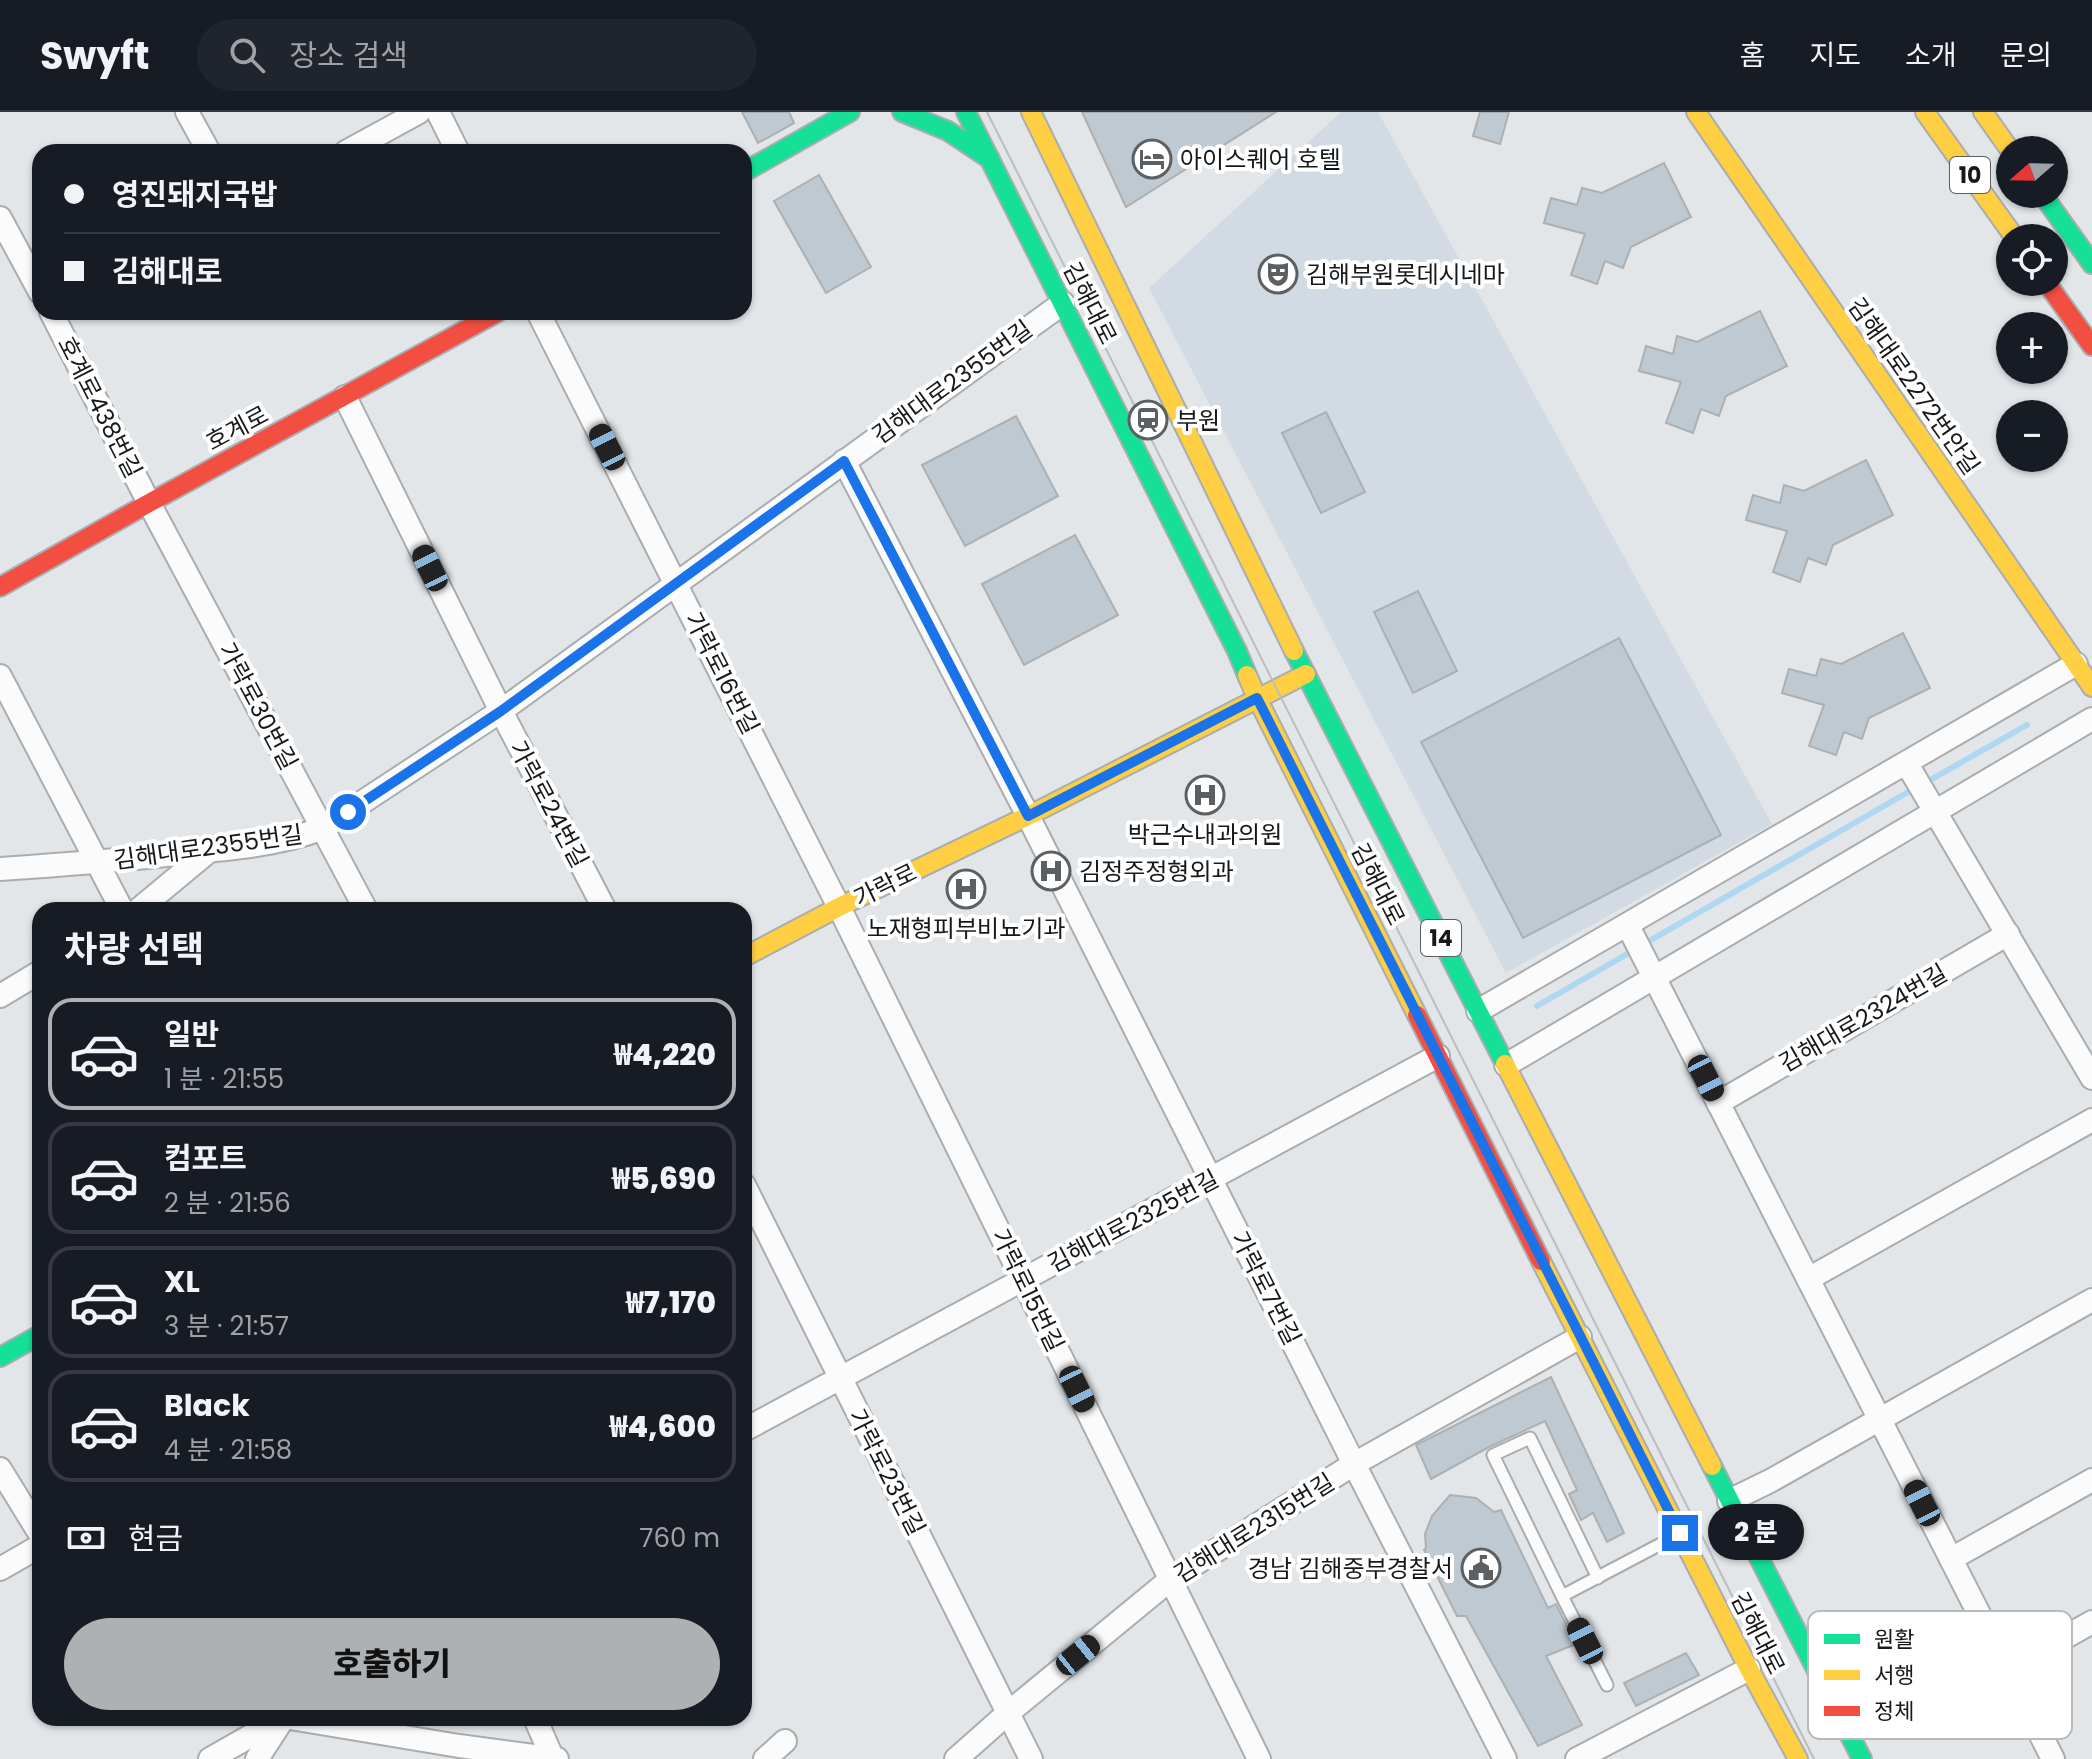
<!DOCTYPE html>
<html lang="ko">
<head>
<meta charset="utf-8">
<style>
	:root { --surface:#171b24; --page:#20242c; --text:#f1f3f6; --muted:#9ea1a6; --line:#363941; --accent:#aeb1b3 }
	body { margin:0; font-family:Poppins,"Noto Sans KR",sans-serif; background:var(--page); color:var(--text); height:100vh; display:flex; flex-direction:column; font-size:30px; white-space:nowrap }
	* { box-sizing:border-box; margin:0 }
	p { font-size:26px; color:var(--muted) }
	.icon { flex:none; width:44px; height:44px; fill:none; stroke:currentColor; stroke-width:2; stroke-linecap:round; stroke-linejoin:round }
	.map { position:relative; flex:1; overflow:hidden }
	.drawer { position:absolute; left:32px; top:790px; width:720px; height:824px; display:flex; flex-direction:column; background:var(--surface); border-radius:24px; box-shadow:0 2px 6px #0004 }
	.drawer>* { flex:none }
	.hud { position:absolute; left:32px; top:32px; width:720px; height:176px; border-radius:24px; box-shadow:0 2px 6px #0004; display:grid; align-content:center; height:176px; padding:0 32px; background:var(--surface) }
	.needle { width:52px; rotate:250deg }
	.fabs { position:absolute; left:1996px; top:24px; display:grid; gap:16px }
	.fabs a { display:grid; place-items:center; width:72px; height:72px; border-radius:50%; background:var(--surface); box-shadow:0 2px 6px #0004; font-size:40px }
	.end { position:absolute; width:36px; height:36px; margin:-18px; border:10px solid #1a73e8; background:#fff; box-shadow:0 0 0 4px #fff }
	.from { border-radius:50% }
	.bubble { position:absolute; height:56px; border-radius:28px; background:var(--surface); box-shadow:0 2px 6px #0004; font-size:26px; font-weight:800; line-height:56px; text-align:center }
	.car { position:absolute; width:24px; height:48px; margin:-24px -12px; border-radius:10px; box-shadow:0 0 6px 2px #0007; background:linear-gradient(#222 24%,#8ab4d8 0 40%,#222 0 76%,#8ab4d8 0 86%,#222 0) }
	.hud b { display:flex; align-items:center; gap:28px; height:76px; font-size:30px }
	.hud b+b { border-top:2px solid var(--line) }
	.hud i { width:20px; height:20px; background:var(--text) }
	ul { padding:0; list-style:none }
	li { display:flex; align-items:center; gap:24px; height:112px; margin:0 16px 12px; padding:0 16px; border:4px solid var(--line); border-radius:24px }
	li div { flex:1 }
	li b { display:block; font-size:30px }
	li em { font-style:normal; font-weight:800 }
	li.active { border-color:var(--accent) }
	li>.icon { width:72px; height:72px; stroke-width:1.5 }
	h2 { padding:0 32px; font-size:36px; line-height:96px }
	.pay { display:flex; align-items:center; gap:20px; height:88px; padding:0 32px; font-size:30px }
	.pay p { margin-inline-start:auto }
	.cta { display:flex; gap:16px; margin-top:auto; padding:16px 32px }
	.cta a { flex:1; height:92px; border-radius:48px; background:var(--accent); color:#111; font-size:32px; font-weight:800; line-height:92px; text-align:center }
	header { display:flex; align-items:center; gap:48px; box-sizing:border-box; height:112px; padding:0 40px; background:var(--surface); border-bottom:2px solid var(--line) }
	header strong { font-size:38px }
	nav { display:flex; gap:44px; margin-inline-start:auto; font-size:28px }
	.search { width:560px; height:72px; background:var(--page); display:flex; align-items:center; gap:20px; box-sizing:border-box; padding:0 28px; border-radius:44px; color:var(--muted); font-size:30px }
	.map>svg:first-child { display:block }
</style>
</head>
<body>
<header>
<strong>Swyft</strong>
<div class="search"><svg class="icon" aria-label="search" viewBox="0 0 24 24"><circle cx="10" cy="10" r="6"/><path d="M15 15l6 6"/></svg>장소 검색</div>
<nav><a>홈</a><a>지도</a><a>소개</a><a>문의</a></nav>
</header>
<div class="map">
<svg width="2092" height="1647" viewBox="0 0 2092 1647">
	<rect width="100%" height="100%" fill="#e2e6e9"/>
	<polygon fill="#d2dbe3" points="1341,0 1378,0 1772,712 1506,861 1149,176"/>
	<g fill="none" stroke-linecap="round" stroke-linejoin="round">
		<g stroke="#afd8f0" stroke-width="6">
			<polyline points="1925,671 2027,613"/>
			<polyline points="1644,832 1915,676"/>
			<polyline points="1537,894 1634,838"/>
		</g>
	</g>
	<g fill="#bec9d1" stroke="#adb0b2" stroke-width="2">
		<polygon points="742,0 789,0 794,11 758,31"/>
		<polygon points="1082,0 1276,0 1126,95"/>
		<polygon points="1480,0 1509,0 1500,32 1473,24"/>
		<polygon points="1664,51 1691,105 1631,135 1623,156 1605,149 1597,172 1571,163 1585,122 1544,111 1551,86 1577,93 1582,76 1602,81"/>
		<polygon points="819,63 871,155 826,181 774,89"/>
		<polygon points="1760,199 1787,254 1726,284 1719,304 1701,297 1693,321 1666,311 1681,270 1639,259 1646,234 1673,242 1677,224 1697,230"/>
		<polygon points="1326,300 1365,380 1321,401 1282,321"/>
		<polygon points="1016,304 1058,384 965,434 922,353"/>
		<polygon points="1866,348 1893,403 1833,433 1826,453 1808,446 1800,470 1773,460 1787,419 1746,408 1753,383 1780,391 1784,373 1804,379"/>
		<polygon points="1075,423 1118,503 1024,553 982,472"/>
		<polygon points="1418,479 1457,559 1413,581 1374,500"/>
		<polygon points="1903,521 1930,576 1869,606 1862,627 1844,620 1836,643 1809,634 1824,593 1782,581 1789,557 1816,564 1821,547 1841,552"/>
		<polygon points="1619,526 1721,723 1523,826 1421,630"/>
		<polygon points="1551,1265 1624,1421 1607,1430 1593,1401 1581,1408 1569,1382 1577,1378 1545,1309 1489,1335 1431,1367 1416,1333"/>
		<polygon points="1450,1383 1476,1386 1494,1400 1501,1398 1548,1496 1556,1492 1576,1532 1546,1544 1582,1613 1538,1634 1466,1504 1457,1504 1424,1438 1426,1436 1425,1422 1432,1404"/>
		<polygon points="1686,1541 1699,1563 1636,1594 1624,1571"/>
	</g>
	<g fill="none" stroke-linecap="round" stroke-linejoin="round">
		<g stroke="#aaadaf" stroke-width="15">
			<g id="lane">
				<polyline points="1598,1466 1530,1326 1493,1343 1562,1484 1676,1424"/>
				<polyline points="1562,1484 1607,1573"/>
			</g>
		</g>
		<g stroke="#aaadaf" stroke-width="26">
			<g id="street">
				<polyline points="187,0 209,40"/>
				<polyline points="438,0 458,40"/>
				<polyline points="346,40 419,0"/>
				<polyline points="0,106 40,180"/>
				<polyline points="51,200 149,391 366,798"/>
				<polyline points="538,200 839,795 1259,1647"/>
				<polyline points="345,285 501,599 605,798"/>
				<polyline points="844,349 1028,704 1354,1352 1505,1647"/>
				<polyline points="0,564 122,798"/>
				<polyline points="1907,652 2092,966"/>
				<path d="M0 757C61 753 123 748 184 741 230 737 279 733 323 716L501 599 1063 191"/>
				<polyline points="138,798 209,739"/>
				<polyline points="1628,814 2053,1647"/>
				<polyline points="0,884 40,860"/>
				<polyline points="1478,899 2076,552"/>
				<polyline points="1506,953 2092,607"/>
				<polyline points="1718,991 2008,822"/>
				<polyline points="744,1073 1031,1647"/>
				<polyline points="1808,1167 2092,1008"/>
				<polyline points="744,1318 1438,944"/>
				<polyline points="0,1357 40,1422"/>
				<polyline points="1729,1389 1770,1369 2092,1188"/>
				<polyline points="1951,1447 2092,1368"/>
				<polyline points="0,1457 40,1434"/>
				<polyline points="2007,1558 2092,1510"/>
				<polyline points="290,1606 459,1634 557,1647"/>
				<polyline points="535,1606 552,1645"/>
				<polyline points="210,1647 282,1606"/>
				<polyline points="257,1647 283,1607"/>
				<polyline points="765,1647 785,1629"/>
				<polyline points="956,1647 1008,1601 1171,1467 1354,1352 1580,1225"/>
				<polyline points="1577,1647 1749,1557"/>
			</g>
		</g>
		<g stroke="#aaadaf" stroke-width="22">
			<g id="fast">
				<polyline points="902,0 948,19 990,47"/>
				<polyline points="966,0 1237,539 1247,563"/>
				<polyline points="744,60 850,0"/>
				<polyline points="2042,82 2092,152"/>
				<polyline points="1294,539 1505,952"/>
				<polyline points="0,1245 40,1223"/>
				<polyline points="1712,1354 1862,1647"/>
			</g>
		</g>
		<g stroke="#aaadaf" stroke-width="22">
			<g id="slow">
				<polyline points="1031,0 1294,539"/>
				<polyline points="1696,0 2092,575"/>
				<polyline points="1925,0 2015,126"/>
				<polyline points="1983,0 2010,38"/>
				<polyline points="1247,563 1257,586 1417,903"/>
				<polyline points="744,845 839,795 1028,704 1306,562"/>
				<polyline points="1505,952 1712,1354"/>
				<polyline points="1541,1149 1749,1557 1798,1647"/>
			</g>
		</g>
		<g stroke="#aaadaf" stroke-width="22">
			<g id="jam">
				<polyline points="2046,170 2092,234"/>
				<polyline points="0,475 149,391 498,200"/>
				<polyline points="1417,903 1541,1149"/>
			</g>
		</g>
		<use href="#lane" stroke="#fbfbfc" stroke-width="11"/>
		<use href="#street" stroke="#fbfbfc" stroke-width="22"/>
		<use href="#fast" stroke="#16e098" stroke-width="18"/>
		<use href="#slow" stroke="#ffcf43" stroke-width="18"/>
		<use href="#jam" stroke="#f24e42" stroke-width="18"/>
		<polyline stroke="#bdbdbe" stroke-width="2" points="987,0 1814,1647"/>
	</g>
	<g fill="none" stroke-linecap="round" stroke-linejoin="round">
		<polyline stroke="#1a73e8" stroke-width="10" points="348,700 501,599 844,349 1028,704 1257,586 1680,1421"/>
	</g>
	<defs>
		<g id="hotel-ring" transform="scale(2)"><circle r="9.5" fill="#fff" stroke="#5d6062" stroke-width="1.5"/><path d="M-6-4.5h1.5V1H6V5H4.5V3h-9V5H-6ZM-4 0a1.8 1.8 0 1 1 3.6 0ZM.5 0V-2.5h3Q6-2.5 6 0Z" fill="#5d6062"/></g>
		<g id="theatre-ring" transform="scale(2)"><circle r="9.5" fill="#fff" stroke="#5d6062" stroke-width="1.5"/><path d="M-5-5.5Q0-4 5-5.5V0Q5 5 0 6Q-5 5-5 0ZM-3.3-2.5H-1v1.5H-3.3ZM1-2.5H3.3v1.5H1ZM-2.8 1Q0 5.5 2.8 1Z" fill="#5d6062"/></g>
		<g id="station-ring" transform="scale(2)"><circle r="9.5" fill="#fff" stroke="#5d6062" stroke-width="1.5"/><path d="M-3-6H3Q5-6 5-4V2Q5 4 3 4L4.5 6H3L1.5 4h-3L-3 6H-4.5L-3 4Q-5 4-5 2V-4Q-5-6-3-6ZM-3.5-4v3h7v-3ZM-3.5 1v1.5H-2V1ZM2 1v1.5H3.5V1Z" fill="#5d6062"/></g>
		<g id="hospital-ring" transform="scale(2)"><circle r="9.5" fill="#fff" stroke="#5d6062" stroke-width="1.5"/><path d="M-5-5h3v3.5h4V-5h3V5h-3V1.5h-4V5h-3Z" fill="#5d6062"/></g>
		<g id="civic-ring" transform="scale(2)"><circle r="9.5" fill="#fff" stroke="#5d6062" stroke-width="1.5"/><path d="M-.6-6.5H3V-4.5H.6V-3L4-1V1h2V6H-6V1h2V-1L-.6-3ZM-1.2 2.5V6h2.4V2.5Z" fill="#5d6062"/></g>
	</defs>
	<g fill-rule="evenodd">
		<use href="#hotel-ring" x="1152" y="47"/>
		<use href="#theatre-ring" x="1278" y="162"/>
		<use href="#station-ring" x="1148" y="308"/>
		<use href="#hospital-ring" x="1205" y="683"/>
		<use href="#hospital-ring" x="1051" y="759"/>
		<use href="#hospital-ring" x="966" y="777"/>
		<use href="#civic-ring" x="1481" y="1456"/>
	</g>
	<g text-anchor="middle" dominant-baseline="central" stroke-width="8" stroke-linejoin="round" paint-order="stroke">
		<g fill="#fff" stroke="#5c5d5f" stroke-width="2">
			<rect x="1950" y="45" width="40" height="36" rx="6"/>
			<rect x="1421" y="808" width="40" height="36" rx="6"/>
		</g>
		<g font-size="22" font-weight="bold" fill="#16181a">
			<text x="1970" y="63">10</text>
			<text x="1441" y="826">14</text>
		</g>
		<g font-size="24" fill="#16181a" stroke="#fff" text-anchor="start">
			<text x="1180" y="47">아이스퀘어 호텔</text>
			<text x="1306" y="162">김해부원롯데시네마</text>
			<text x="1176" y="308">부원</text>
			<text x="1205" y="722" text-anchor="middle">박근수내과의원</text>
			<text x="1079" y="759">김정주정형외과</text>
			<text x="966" y="816" text-anchor="middle">노재형피부비뇨기과</text>
			<text x="1453" y="1456" text-anchor="end">경남 김해중부경찰서</text>
		</g>
		<g font-size="24" fill="#16181a" stroke="#fff">
			<text transform="translate(1090 191) rotate(63)">김해대로</text>
			<text transform="translate(952 270) rotate(-36)">김해대로2355번길</text>
			<text transform="translate(1914 274) rotate(55)">김해대로2272번안길</text>
			<text transform="translate(100 295) rotate(63)">호계로438번길</text>
			<text transform="translate(237 316) rotate(-28)">호계로</text>
			<text transform="translate(722 561) rotate(63)">가락로16번길</text>
			<text transform="translate(258 594) rotate(62)">가락로30번길</text>
			<text transform="translate(549 692) rotate(62)">가락로24번길</text>
			<text transform="translate(208 735) rotate(-8)">김해대로2355번길</text>
			<text transform="translate(1378 772) rotate(63)">김해대로</text>
			<text transform="translate(885 773) rotate(-26)">가락로</text>
			<text transform="translate(1863 906) rotate(-30)">김해대로2324번길</text>
			<text transform="translate(1133 1109) rotate(-28)">김해대로2325번길</text>
			<text transform="translate(1266 1176) rotate(63)">가락로7번길</text>
			<text transform="translate(1028 1178) rotate(64)">가락로15번길</text>
			<text transform="translate(887 1360) rotate(63)">가락로23번길</text>
			<text transform="translate(1254 1416) rotate(-32)">김해대로2315번길</text>
			<text transform="translate(1758 1521) rotate(63)">김해대로</text>
		</g>
	</g>
	<rect x="1808" y="1499" width="264" height="128" rx="12" fill="#fff" stroke="#b9baba" stroke-width="2"/>
	<rect x="1824" y="1522" width="36" height="10" fill="#16e098"/>
	<rect x="1824" y="1558" width="36" height="10" fill="#ffcf43"/>
	<rect x="1824" y="1594" width="36" height="10" fill="#f24e42"/>
	<g font-size="22" fill="#16181a">
		<text x="1874" y="1535">원활</text>
		<text x="1874" y="1571">서행</text>
		<text x="1874" y="1607">정체</text>
	</g>
</svg>
<div class="fabs">
<a><svg class="needle" viewBox="-14 -14 28 28"><path d="M0-13l5 13h-10z" fill="#e53935"/><path d="M0 13l5-13h-10z" fill="#9ea1a6"/></svg></a>
<a><svg class="icon" aria-label="locate" viewBox="0 0 24 24"><circle cx="12" cy="12" r="6"/><path d="M12 2v4M12 18v4M2 12h4M18 12h4"/></svg></a>
<a>+</a>
<a>−</a>
</div>
<i class="end from" style="left:348px;top:700px"></i>
<i class="end" style="left:1680px;top:1421px"></i>
<div class="bubble" style="left:1708px;top:1392px;width:96px">2 분</div>
<i class="car" style="left:607px;top:335px;rotate:333deg"></i>
<i class="car" style="left:430px;top:456px;rotate:334deg"></i>
<i class="car" style="left:1706px;top:966px;rotate:153deg"></i>
<i class="car" style="left:1077px;top:1277px;rotate:154deg"></i>
<i class="car" style="left:1922px;top:1391px;rotate:333deg"></i>
<i class="car" style="left:1585px;top:1529px;rotate:333deg"></i>
<i class="car" style="left:1078px;top:1543px;rotate:51deg"></i>
<div class="hud">
<b><i class="from"></i>영진돼지국밥</b>
<b><i></i>김해대로</b>
</div>
<section class="drawer">
<h2>차량 선택</h2>
<ul>
<li class="active"><svg class="icon" aria-label="car" viewBox="0 0 24 24"><path d="M5 17H2v-5l4-1 3-4h7l3 4 3 1v5h-3M9 17h6M6 11h13"/><circle cx="7" cy="17" r="2"/><circle cx="17" cy="17" r="2"/></svg><div><b>일반</b><p>1 분 · 21:55</p></div><em>₩4,220</em></li>
<li><svg class="icon" aria-label="car" viewBox="0 0 24 24"><path d="M5 17H2v-5l4-1 3-4h7l3 4 3 1v5h-3M9 17h6M6 11h13"/><circle cx="7" cy="17" r="2"/><circle cx="17" cy="17" r="2"/></svg><div><b>컴포트</b><p>2 분 · 21:56</p></div><em>₩5,690</em></li>
<li><svg class="icon" aria-label="car" viewBox="0 0 24 24"><path d="M5 17H2v-5l4-1 3-4h7l3 4 3 1v5h-3M9 17h6M6 11h13"/><circle cx="7" cy="17" r="2"/><circle cx="17" cy="17" r="2"/></svg><div><b>XL</b><p>3 분 · 21:57</p></div><em>₩7,170</em></li>
<li><svg class="icon" aria-label="car" viewBox="0 0 24 24"><path d="M5 17H2v-5l4-1 3-4h7l3 4 3 1v5h-3M9 17h6M6 11h13"/><circle cx="7" cy="17" r="2"/><circle cx="17" cy="17" r="2"/></svg><div><b>Black</b><p>4 분 · 21:58</p></div><em>₩4,600</em></li>
</ul>
<div class="pay"><svg class="icon" aria-label="cash" viewBox="0 0 24 24"><path d="M3 7h18v10H3z"/><circle cx="12" cy="12" r="2"/></svg>현금<p>760 m</p></div>
<div class="cta"><a>호출하기</a></div>
</section>
</div>
</body>
</html>
